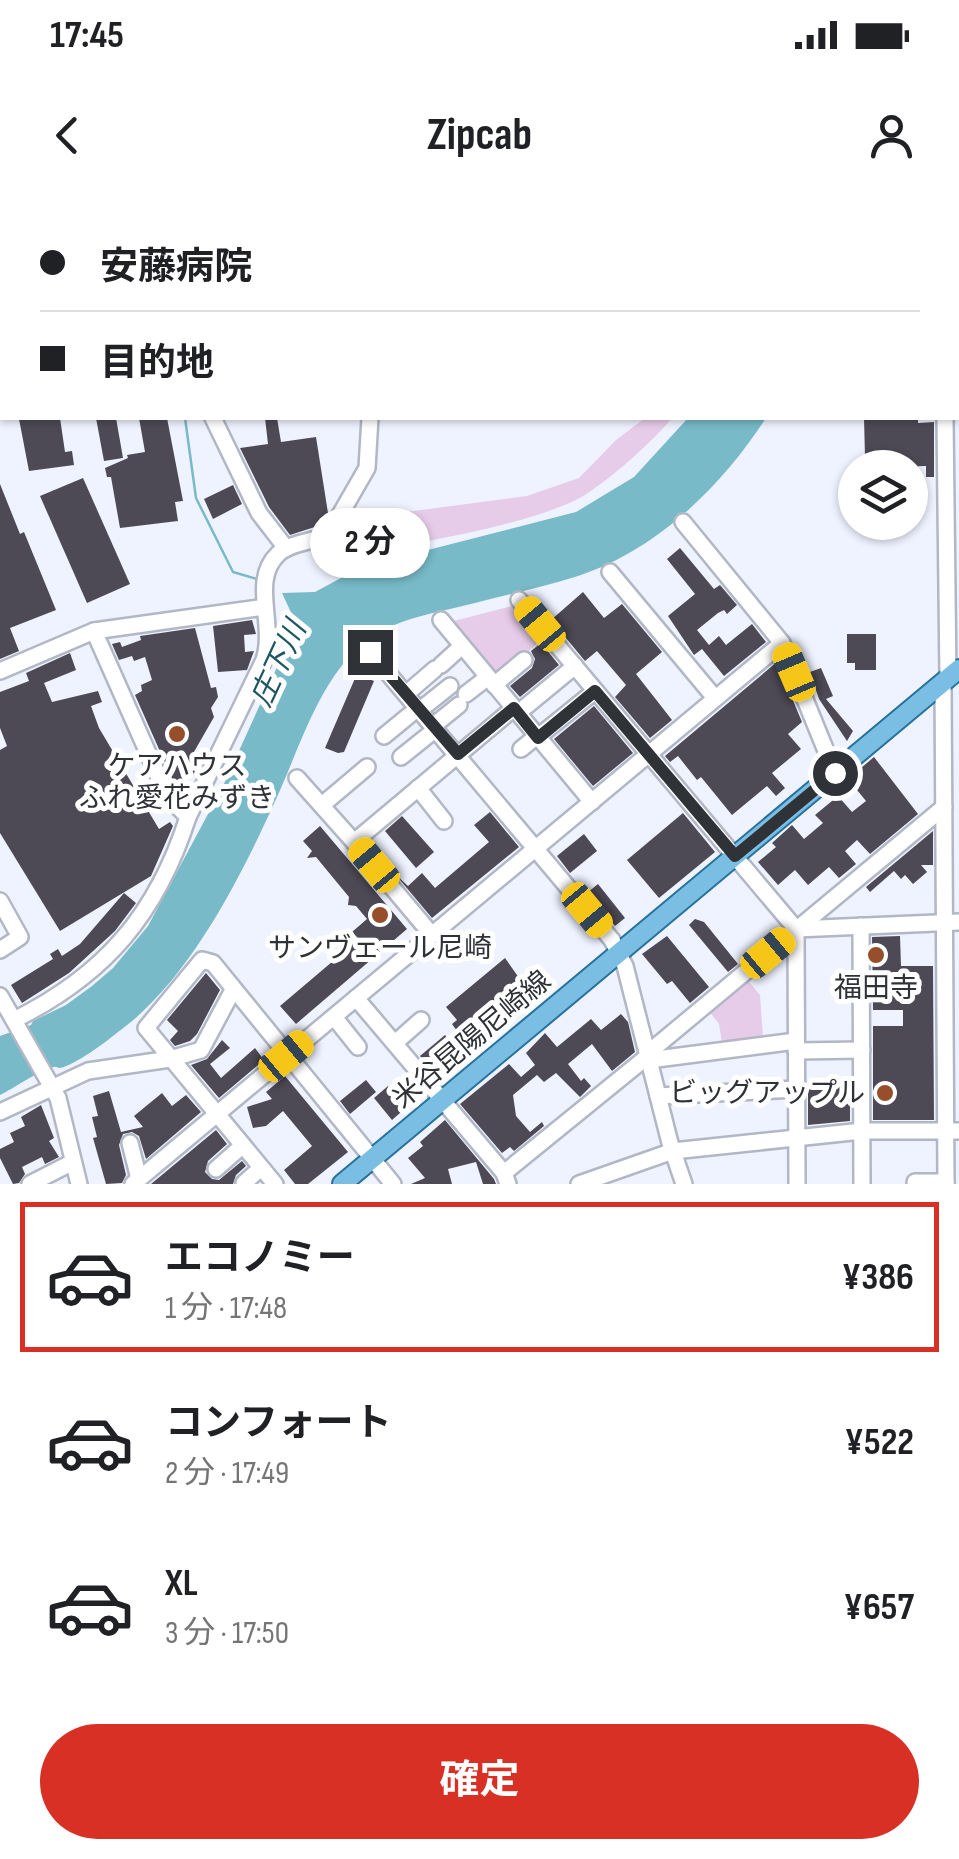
<!DOCTYPE html>
<html lang="ja">
<head>
<meta charset="utf-8">
<style>
	:root { --surface:#fff; --page:#f2f2f2; --text:#202124; --muted:#757577; --line:#e0e0e0; --accent:#d93025 }
	body { margin:0; font-family:"Sofia Sans Condensed","Noto Sans JP",sans-serif; background:var(--page); color:var(--text); height:100vh; display:flex; flex-direction:column; font-size:38px; white-space:nowrap }
	* { box-sizing:border-box; margin:0 }
	p { font-size:32px; color:var(--muted) }
	.icon { flex:none; width:55px; height:55px; fill:none; stroke:currentColor; stroke-width:2; stroke-linecap:round; stroke-linejoin:round }
	.map { position:relative; height:984px; overflow:hidden }
	.side { display:flex; flex-direction:column; background:var(--surface); flex:1 }
	.side>* { flex:none }
	.banner { position:absolute; left:0px; top:0px; width:960px; height:220px; box-shadow:0 2px 8px #0004; display:grid; align-content:center; height:220px; padding:0 40px; background:var(--surface) }
	.controls { position:absolute; left:838px; top:250px; display:grid; gap:20px }
	.controls a { display:grid; place-items:center; width:90px; height:90px; border-radius:50%; background:var(--surface); box-shadow:0 2px 8px #0004; font-size:50px }
	.end { position:absolute; width:45px; height:45px; margin:-22px; border:12px solid #2f3237; background:#fff; box-shadow:0 0 0 5px #fff }
	.from { border-radius:50% }
	.bubble { position:absolute; height:70px; border-radius:35px; background:var(--surface); box-shadow:0 2px 8px #0004; font-size:32px; font-weight:700; line-height:70px; text-align:center }
	.car { position:absolute; width:30px; height:60px; margin:-30px -15px; border-radius:12px; box-shadow:0 0 8px 2px #0007; background:linear-gradient(#f5c518 24%,#345 0 40%,#f5c518 0 76%,#345 0 86%,#f5c518 0) }
	.banner b { display:flex; align-items:center; gap:35px; height:95px; font-size:38px }
	.banner b+b { border-top:2px solid var(--line) }
	.banner i { width:25px; height:25px; background:var(--text) }
	ul { padding:18px 0 0; list-style:none }
	li { display:flex; align-items:center; gap:30px; height:150px; margin:0 20px 15px; padding:0 20px; border:5px solid transparent; border-radius:0px }
	li div { flex:1 }
	li b { display:block; font-size:38px }
	li em { font-style:normal; font-weight:700 }
	li.selected { border-color:var(--accent) }
	li>.icon { width:90px; height:90px; stroke-width:1.5 }
	.primary-button { display:flex; gap:20px; margin-top:auto; padding:20px 40px }
	.primary-button a { flex:1; height:115px; border-radius:60px; background:var(--accent); color:#fff; font-size:40px; font-weight:700; line-height:115px; text-align:center }
	.status { display:flex; justify-content:space-between; align-items:center; height:70px; padding:0 50px; background:var(--surface); direction:ltr }
	.status svg { height:28px; fill:currentColor }
	header { display:flex; justify-content:space-between; align-items:center; height:130px; padding:0 40px; background:var(--surface); font-size:45px; font-weight:700 }
	.map>svg:first-child { display:block }
</style>
</head>
<body>
<div class="status"><b>17:45</b><svg viewBox="0 0 49 12"><path d="M0 12V9h3v3zM5 12V6h3v6zM10 12V3h3v9zM15 12V0h3v12zM26 1h20v11H26zM47 4h2v5h-2z"/></svg></div>
<header><svg class="icon" aria-label="back" viewBox="0 0 24 24"><path d="M15 5l-7 7 7 7"/></svg>Zipcab<svg class="icon" aria-label="person" viewBox="0 0 24 24"><circle cx="12" cy="8" r="4"/><path d="M4 21q1-7 8-7t8 7"/></svg></header>
<div class="map">
<svg width="959" height="984" viewBox="0 0 959 984">
	<rect width="100%" height="100%" fill="#eff3ff"/>
	<g fill="#e7cce9">
		<path d="M645 218H672C655 240 598 291 572 302 507 330 417 342 347 357L338 334 346 320 527 296 579 278 616 240Z"/>
		<polygon points="516,405 544,437 496,482 446,423"/>
		<polygon points="746,778 760,795 763,837 722,843 719,824 708,810"/>
	</g>
	<path fill="#78bac8" d="M688 218H766C722 286 657 350 578 376 544 387 509 394 475 403 437 413 393 418 362 444 321 480 302 540 281 588 245 669 191 780 118 832 106 842 75 865 60 868 58 868 56 866 54 867 41 869 13 889 0 895V836L31 825 33 821 66 805 92 786 113 768 148 726 223 586 293 432 295 421 282 393 315 392 352 372 385 361 576 312 634 277Z"/>
	<g fill="none" stroke-linecap="round" stroke-linejoin="round">
		<polyline stroke="#78bac8" stroke-width="2.5" points="185,218 196,298 233,372 257,379"/>
		<polyline stroke="#78bac8" stroke-width="18" points="79,0 81,2"/>
	</g>
	<g fill="#4d4a56">
		<polygon points="32,218 60,218 65,252 72,251 74,265 29,271 19,219"/>
		<polygon points="96,218 116,218 123,258 104,261"/>
		<polygon points="139,218 167,218 183,301 175,302 178,321 120,328 111,277 107,277 105,268 128,258 127,255 145,252"/>
		<polygon points="265,218 277,218 281,242 316,237 328,313 321,325 290,335 269,307 240,248 268,244"/>
		<polygon points="864,218 918,218 918,223 934,222 934,277 926,277 926,266 861,268 861,257 865,257"/>
		<polygon points="83,278 130,384 87,403 40,296"/>
		<polygon points="0,284 20,334 24,332 56,410 10,428 19,451 0,459"/>
		<polygon points="233,285 242,304 213,319 204,299"/>
		<polygon points="680,348 714,389 720,385 737,405 727,414 724,410 718,413 697,430 709,445 719,436 726,445 752,424 766,442 724,476 702,449 694,455 668,416 695,394 667,359"/>
		<polygon points="583,392 604,418 622,404 662,452 636,474 672,520 650,538 615,497 626,485 597,451 585,461 551,420"/>
		<polygon points="252,420 256,434 244,435 245,452 254,451 247,470 218,472 213,426"/>
		<polygon points="195,428 211,488 216,487 218,497 211,508 214,517 191,557 197,572 174,583 135,495 142,491 141,485 152,480 145,457 134,461 132,456 119,460 112,444 120,442 122,447 141,440 140,436"/>
		<polygon points="847,434 876,434 876,470 855,470 855,463 847,463"/>
		<polygon points="541,443 559,465 520,497 510,486 532,468 535,459 531,451"/>
		<polygon points="70,453 76,470 44,483 52,502 98,491 102,502 91,506 99,528 159,629 170,622 173,626 151,676 60,731 0,633 0,550 7,546 0,528 0,492 29,481 26,473"/>
		<polygon points="777,462 802,522 788,534 801,549 772,573 785,588 776,596 767,586 732,615 701,577 697,580 678,556 670,562 665,556"/>
		<polygon points="821,468 833,496 826,499 853,531 847,541 819,499 810,472"/>
		<polygon points="359,469 366,472 364,477 374,481 344,552 338,553 325,548"/>
		<polygon points="594,506 633,553 593,586 554,539"/>
		<polygon points="874,557 918,614 870,654 857,640 845,651 856,664 839,678 829,667 808,685 795,670 778,685 758,662 776,647 772,643 792,625 804,639 823,623 815,615 838,596 852,612 866,601 848,579"/>
		<polygon points="490,612 519,647 432,718 395,674 408,686 422,673 435,688 489,642 474,625"/>
		<polygon points="683,613 715,652 659,698 627,660"/>
		<polygon points="402,616 434,652 416,668 385,631"/>
		<polygon points="320,626 407,729 296,824 280,806 359,739 352,732 367,719 356,706 348,705 349,697 316,657 307,658 312,651 303,641"/>
		<polygon points="933,631 933,665 921,665 927,672 913,684 905,675 901,679 894,671 870,692 866,687"/>
		<polygon points="584,634 597,651 570,673 557,656"/>
		<polygon points="598,684 625,718 615,726 587,693"/>
		<polygon points="124,693 136,703 115,731 69,773 22,803 11,785 53,759 50,754 58,749 62,756 80,744"/>
		<polygon points="695,719 704,722 738,764 728,772 689,725"/>
		<polygon points="667,736 709,787 690,803 672,781 667,784 642,754"/>
		<polygon points="900,736 901,766 933,766 934,920 873,920 873,826 903,826 903,810 873,810 872,737"/>
		<polygon points="505,758 524,785 466,832 462,827 457,831 452,824 457,820 446,807"/>
		<polygon points="206,773 220,790 197,834 190,841 175,846 170,840 178,831 167,820"/>
		<polygon points="621,814 628,822 635,852 612,871 592,844 568,864 581,881 584,878 591,886 580,897 556,873 544,882 537,875 513,895 516,916 530,932 542,922 544,926 514,951 510,947 502,953 460,904 509,864 521,877 535,865 526,853 545,833 557,847 591,819 601,830"/>
		<polygon points="445,835 464,860 441,881 420,856"/>
		<polygon points="222,840 230,848 210,864 221,878 255,848 264,860 219,898 191,865 207,859"/>
		<polygon points="285,876 348,952 308,984 295,984 284,970 312,946 283,911 266,926 253,928 247,907 272,899 266,892"/>
		<polygon points="366,880 376,892 350,914 340,901"/>
		<polygon points="822,885 850,886 850,921 808,925 808,886"/>
		<polygon points="388,886 399,900 411,890 417,898 392,920 374,898"/>
		<polygon points="109,891 121,932 143,927 134,916 162,893 172,906 186,895 201,912 146,959 139,936 132,932 123,934 119,945 126,975 122,983 106,984 93,938 97,937 92,917 98,916 93,896"/>
		<polygon points="41,905 54,938 49,941 59,957 45,964 42,957 22,967 25,974 19,983 13,984 0,958 0,949 14,942 10,933 25,926 21,917"/>
		<polygon points="445,920 494,979 496,984 483,984 476,962 448,969 452,984 411,984 425,978 408,958 423,946 420,942"/>
		<polygon points="216,930 227,944 208,961 205,972 212,979 219,980 242,961 246,966 236,975 233,984 151,984"/>
	</g>
	<g fill="none" stroke-linecap="round" stroke-linejoin="round">
		<g stroke="#b2b7c5" stroke-width="20">
			<g id="minor">
				<polyline points="68,0 69,2"/>
				<polyline points="104,0 105,2"/>
				<polyline points="183,0 183,2"/>
				<polyline points="381,0 381,2"/>
				<polyline points="449,0 449,2"/>
				<polyline points="504,0 504,2"/>
				<polyline points="786,2 786,0"/>
				<polyline points="0,123 2,122"/>
				<polyline points="213,218 259,313 286,348"/>
				<polyline points="945,218 948,479"/>
				<polyline points="683,322 782,443 835,573"/>
				<polyline points="610,372 715,498"/>
				<polyline points="519,400 796,729 959,722"/>
				<polyline points="441,420 592,602"/>
				<polyline points="94,431 167,596 188,617"/>
				<polyline points="366,447 612,740 625,766 670,943 684,984"/>
				<polyline points="441,465 462,446"/>
				<polyline points="0,471 94,431 265,407"/>
				<polyline points="943,483 946,984"/>
				<polyline points="494,485 524,460"/>
				<polyline points="406,494 435,469"/>
				<polyline points="466,494 488,477"/>
				<polyline points="420,510 450,486"/>
				<polyline points="518,513 575,466"/>
				<polyline points="433,526 459,505"/>
				<polyline points="384,536 418,508"/>
				<polyline points="538,537 595,491"/>
				<polyline points="521,549 537,536"/>
				<polyline points="401,557 436,529"/>
				<polyline points="297,578 354,642"/>
				<polyline points="418,588 444,621"/>
				<polyline points="322,605 367,567"/>
				<polyline points="0,701 20,737 0,750"/>
				<polyline points="861,726 862,984"/>
				<polyline points="796,729 797,984"/>
				<polyline points="432,735 354,642 514,508"/>
				<polyline points="0,796 58,898 79,984"/>
				<polyline points="356,798 504,973 508,984"/>
				<polyline points="334,817 358,847"/>
				<path d="M14 820C105 775 157 714 188 617L264 460C276 424 250 381 278 354 290 342 315 342 329 334L367 268 370 218"/>
				<polyline points="395,843 421,820"/>
				<polyline points="796,851 862,850"/>
				<polyline points="648,853 944,607"/>
				<polyline points="649,860 796,841"/>
				<polyline points="658,896 796,889"/>
				<polyline points="0,912 88,871 170,859 201,850 233,790"/>
				<polyline points="130,943 139,979"/>
				<polyline points="216,969 242,946"/>
				<polyline points="504,973 648,856"/>
				<polyline points="915,982 946,982"/>
				<polyline points="244,983 261,968"/>
				<polyline points="30,984 73,962"/>
				<polyline points="133,984 782,443"/>
				<polyline points="275,984 146,828 202,760 213,763 393,984"/>
				<polyline points="579,984 673,951 862,931 959,931"/>
			</g>
		</g>
		<g stroke="#27719b" stroke-width="22">
			<g id="major">
				<polyline points="958,103 959,103"/>
				<polyline points="958,120 959,120"/>
				<polyline points="0,159 2,159"/>
				<polyline points="0,178 2,178"/>
				<polyline points="342,984 959,469"/>
			</g>
		</g>
		<use href="#minor" stroke="#fff" stroke-width="15"/>
		<use href="#major" stroke="#7bbee3" stroke-width="18"/>
	</g>
	<g fill="none" stroke-linecap="round" stroke-linejoin="round">
		<polyline stroke="#2f3237" stroke-width="12" points="370,452 458,554 514,508 538,538 595,491 735,656 835,573"/>
	</g>
	<g fill="#964f2a" stroke="#fff" stroke-width="4">
		<circle cx="177" cy="534" r="10"/>
		<circle cx="380" cy="715" r="10"/>
		<circle cx="876" cy="755" r="10"/>
		<circle cx="885" cy="893" r="10"/>
	</g>
	<g text-anchor="middle" dominant-baseline="central" stroke-width="10" stroke-linejoin="round" paint-order="stroke">
		<g font-size="28" fill="#2f3237" stroke="#fff">
			<text x="177" y="566">ケアハウス<tspan x="177" dy="32">ふれ愛花みずき</tspan></text>
			<text x="380" y="748">サンヴェール尼崎</text>
			<text x="876" y="788">福田寺</text>
			<text x="865" y="893" text-anchor="end">ビッグアップル</text>
		</g>
		<g font-size="28" fill="#2f3237" stroke="#fff">
			<text transform="translate(472 840) rotate(-40)">米谷昆陽尼崎線</text>
		</g>
		<g font-size="30" font-style="italic" fill="#1f5761" stroke="#fff">
			<text transform="translate(279 464) rotate(-65)">庄下川</text>
		</g>
	</g>
</svg>
<div class="controls">
<a><svg class="icon" aria-label="layers" viewBox="0 0 24 24"><path d="M12 4l9 5-9 5-9-5zM3 14l9 5 9-5"/></svg></a>
</div>
<i class="end from" style="left:835px;top:573px"></i>
<i class="end" style="left:370px;top:452px"></i>
<div class="bubble" style="left:310px;top:308px;width:120px">2 分</div>
<i class="car" style="left:540px;top:424px;rotate:320deg"></i>
<i class="car" style="left:794px;top:472px;rotate:337deg"></i>
<i class="car" style="left:374px;top:665px;rotate:320deg"></i>
<i class="car" style="left:587px;top:710px;rotate:140deg"></i>
<i class="car" style="left:768px;top:753px;rotate:50deg"></i>
<i class="car" style="left:286px;top:856px;rotate:50deg"></i>
<div class="banner">
<b><i class="from"></i>安藤病院</b>
<b><i></i>目的地</b>
</div>
</div>
<section class="side">
<ul>
<li class="selected"><svg class="icon" aria-label="car" viewBox="0 0 24 24"><path d="M5 17H2v-5l4-1 3-4h7l3 4 3 1v5h-3M9 17h6M6 11h13"/><circle cx="7" cy="17" r="2"/><circle cx="17" cy="17" r="2"/></svg><div><b>エコノミー</b><p>1 分 · 17:48</p></div><em>¥386</em></li>
<li><svg class="icon" aria-label="car" viewBox="0 0 24 24"><path d="M5 17H2v-5l4-1 3-4h7l3 4 3 1v5h-3M9 17h6M6 11h13"/><circle cx="7" cy="17" r="2"/><circle cx="17" cy="17" r="2"/></svg><div><b>コンフォート</b><p>2 分 · 17:49</p></div><em>¥522</em></li>
<li><svg class="icon" aria-label="car" viewBox="0 0 24 24"><path d="M5 17H2v-5l4-1 3-4h7l3 4 3 1v5h-3M9 17h6M6 11h13"/><circle cx="7" cy="17" r="2"/><circle cx="17" cy="17" r="2"/></svg><div><b>XL</b><p>3 分 · 17:50</p></div><em>¥657</em></li>
</ul>
<div class="primary-button"><a>確定</a></div>
</section>
</body>
</html>
